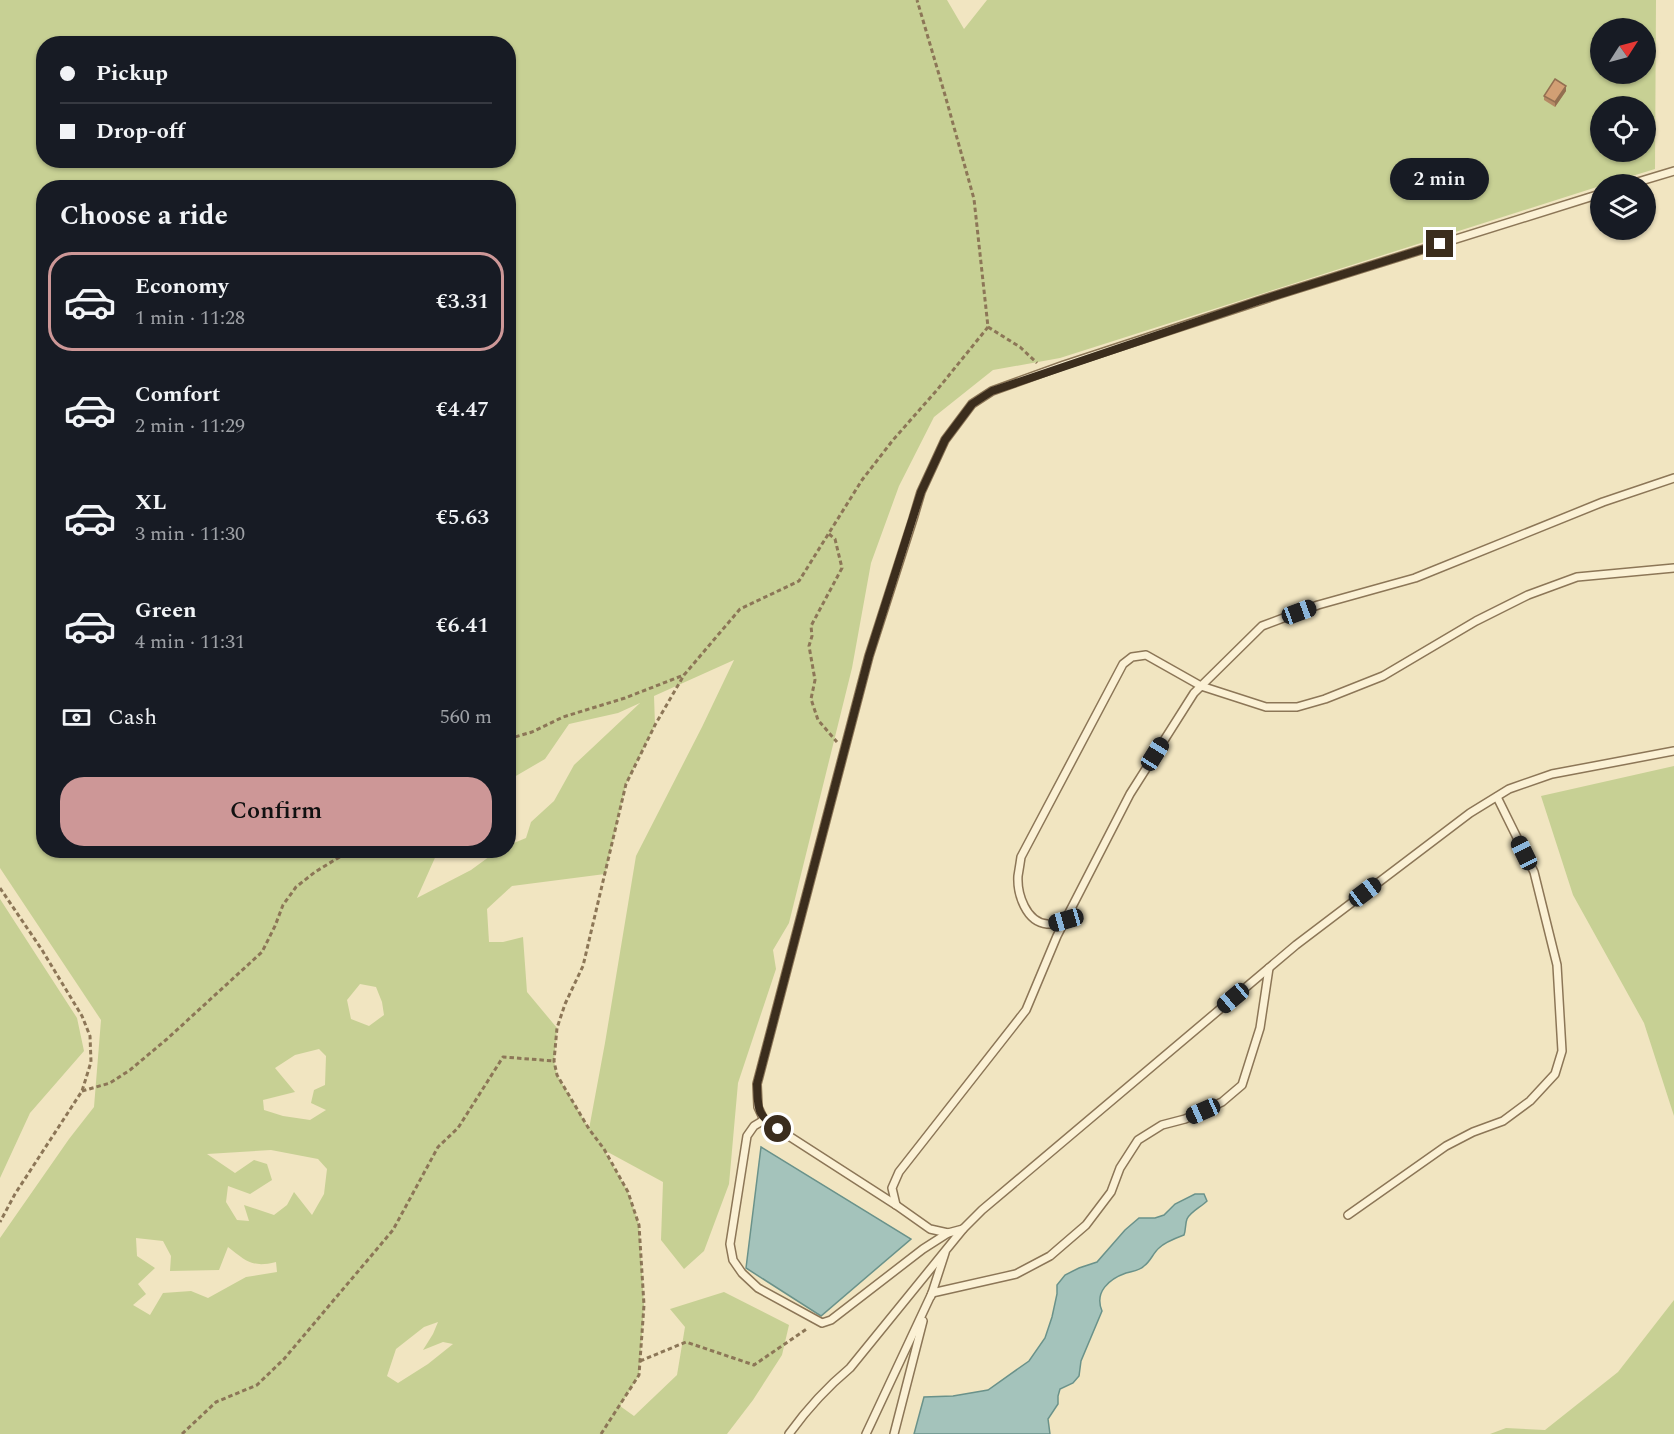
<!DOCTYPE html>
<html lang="en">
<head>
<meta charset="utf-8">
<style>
	:root { --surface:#171b24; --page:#242831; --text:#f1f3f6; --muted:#9ea1a6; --line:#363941; --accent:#cd9797 }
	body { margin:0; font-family:Spectral,serif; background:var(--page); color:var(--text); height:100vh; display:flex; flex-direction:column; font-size:22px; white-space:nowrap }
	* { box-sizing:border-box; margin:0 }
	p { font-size:20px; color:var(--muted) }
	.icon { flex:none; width:33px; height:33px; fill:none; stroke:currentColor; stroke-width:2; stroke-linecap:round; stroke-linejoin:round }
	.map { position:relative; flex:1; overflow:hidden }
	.drawer { position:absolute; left:36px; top:180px; width:480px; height:678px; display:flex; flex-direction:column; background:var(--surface); border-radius:24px; box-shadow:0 2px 4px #0004 }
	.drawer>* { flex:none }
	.hud { position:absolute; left:36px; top:36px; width:480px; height:132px; border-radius:24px; box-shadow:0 2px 4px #0004; display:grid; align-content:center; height:132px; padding:0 24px; background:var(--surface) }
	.needle { width:39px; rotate:54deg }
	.buttons { position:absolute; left:1590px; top:18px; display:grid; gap:12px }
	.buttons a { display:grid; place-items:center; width:66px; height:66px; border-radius:50%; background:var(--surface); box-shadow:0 2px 4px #0004; font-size:30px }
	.end { position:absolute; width:27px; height:27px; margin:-14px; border:8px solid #3b2d1d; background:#fff; box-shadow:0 0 0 3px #fff }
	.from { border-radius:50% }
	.bubble { position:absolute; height:42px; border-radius:21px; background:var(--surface); box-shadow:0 2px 4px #0004; font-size:20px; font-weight:600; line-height:42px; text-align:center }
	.car { position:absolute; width:18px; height:36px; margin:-18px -9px; border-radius:8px; box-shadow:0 0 4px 2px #0007; background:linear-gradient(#222 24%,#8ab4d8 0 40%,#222 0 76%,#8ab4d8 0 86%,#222 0) }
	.hud b { display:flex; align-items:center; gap:21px; height:57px; font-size:22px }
	.hud b+b { border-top:2px solid var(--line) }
	.hud i { width:15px; height:15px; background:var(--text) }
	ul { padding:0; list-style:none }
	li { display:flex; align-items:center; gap:18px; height:99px; margin:0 12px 9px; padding:0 12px; border:3px solid transparent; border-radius:24px }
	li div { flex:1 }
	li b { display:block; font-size:22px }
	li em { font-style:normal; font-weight:600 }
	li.on { border-color:var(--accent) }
	li>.icon { width:54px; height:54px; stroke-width:1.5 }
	h2 { padding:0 24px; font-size:27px; line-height:72px }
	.pay { display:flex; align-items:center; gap:15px; height:66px; padding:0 24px; font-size:22px }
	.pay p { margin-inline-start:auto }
	.cta { display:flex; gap:12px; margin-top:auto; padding:12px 24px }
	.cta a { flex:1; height:69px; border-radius:24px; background:var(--accent); color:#111; font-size:24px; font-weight:600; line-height:69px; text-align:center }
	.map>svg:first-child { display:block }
</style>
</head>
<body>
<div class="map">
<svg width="1674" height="1434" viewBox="0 0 1674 1434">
	<rect width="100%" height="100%" fill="#f1e5c1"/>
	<g fill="#c7d094" fill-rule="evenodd">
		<path d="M0 0H947L964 29 987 0H1656L1655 169 1606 184H1600V186L1060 358 993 370 934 417 899 486 871 563 852 668 789 923 773 950 776 969 738 1083 729 1184 704 1251 684 1269 661 1240 663 1182 604 1150 628 1192 639 1225 644 1305 639 1375 620 1406 634 1416 677 1375 685 1327 670 1309 724 1292 789 1325 782 1355 753 1400 727 1434H0V1238L69 1139 94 1107 101 1020 0 868ZM1600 28H1646V74H1600ZM44 44H508V160H44ZM1600 106H1646V152H1600ZM44 188H508L509 780 545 759 569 724 618 713 640 703 574 765 554 801 531 822 526 838 509 845 508 850 497 851 471 870 417 898 438 851 44 850ZM734 660 702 727 636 856 605 1043 589 1129 557 1075 554 1061 557 1028 527 992 523 937 503 942H489L487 909 512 886 605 874 626 784 655 725 654 696ZM360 984 376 987 382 1002 384 1015 369 1026 351 1019 347 1000ZM319 1049 326 1056 325 1085 314 1090 311 1103 326 1110 310 1120 283 1116 264 1110 263 1100 295 1092 275 1068 295 1055ZM271 1150 318 1159 327 1169 324 1194 312 1215 294 1192 287 1205 274 1215 244 1205 249 1221 237 1220 226 1202 228 1186 250 1194 272 1180 267 1164 254 1160 235 1173 207 1154ZM136 1238 163 1241 171 1256 170 1271 219 1270 228 1247C246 1261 252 1268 276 1262L277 1272 246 1277 208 1298 191 1291 163 1293 150 1315 133 1305 146 1294 138 1284 155 1268 137 1256ZM438 1322 433 1334 423 1350 443 1342 453 1344 428 1364 398 1383 387 1376 396 1349 424 1327Z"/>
		<polygon points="1674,766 1674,1116 1644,1023 1573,895 1541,796"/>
		<polygon points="0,899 77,1018 84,1051 30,1113 0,1178"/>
		<polygon points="1674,1300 1674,1434 1490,1434 1506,1428 1545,1430 1618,1372"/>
	</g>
	<g fill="#a4c3bb" stroke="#6a928a" stroke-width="1.5">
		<polygon points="761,1147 911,1239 821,1316 746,1268"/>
		<path d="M1195 1194H1204L1207 1201C1201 1207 1190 1212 1187 1219 1185 1224 1186 1230 1184 1235 1176 1238 1165 1242 1159 1248 1153 1253 1151 1261 1144 1266 1139 1271 1133 1271 1126 1273 1109 1279 1094 1292 1102 1311L1081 1361 1079 1376 1073 1383 1060 1389 1058 1396V1404L1048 1419 1050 1434H914L924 1397 953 1396 988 1390 1029 1361 1045 1338 1052 1317 1057 1294V1285L1065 1275 1079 1268 1097 1262 1125 1230 1139 1218H1155L1164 1215 1175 1204Z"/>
	</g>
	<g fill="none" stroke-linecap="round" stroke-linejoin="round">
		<g stroke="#8c7657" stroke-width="10">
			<g id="service">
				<polyline points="1631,184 1674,171"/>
				<polyline points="1600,194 1280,294 1064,365 992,391 972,404 945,440 921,492 913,519 869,656 757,1084 758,1107 764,1120 896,1205 930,1229 948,1233 963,1229 982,1210 1296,945 1470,813 1509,789 1552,774 1674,751"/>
				<path d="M1066 920C1060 921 1053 925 1047 924 1026 922 1017 894 1018 876 1019 870 1020 864 1021 857L1123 664 1132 657 1146 655 1201 686 1266 707H1297L1325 699 1383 676 1476 621 1528 595 1577 577 1674 568"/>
				<polyline points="764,1120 754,1126 747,1136 730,1244 733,1260 742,1273 758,1288 822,1323 831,1320 923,1249 948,1233"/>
				<polyline points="896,1205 892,1188 899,1172 1026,1010 1057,936 1130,794 1194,693 1262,626 1318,605 1415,578 1603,502 1674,478"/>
				<polyline points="1348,1215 1446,1146 1473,1132 1503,1121 1530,1101 1555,1074 1562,1051 1557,965 1534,872 1497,797"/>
				<polyline points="931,1296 945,1253"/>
				<path d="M789 1434C807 1409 826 1388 850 1368L963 1229"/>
				<polyline points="866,1434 932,1293 1016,1274 1050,1256 1086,1225 1111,1192 1120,1168 1138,1140 1162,1125 1185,1119 1222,1102 1242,1085 1260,1028 1269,968"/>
				<polyline points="894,1434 923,1321"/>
			</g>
		</g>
		<g stroke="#8c7657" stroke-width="3" stroke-dasharray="4.5 3" stroke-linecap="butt">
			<polyline points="988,327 1020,347 1037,363"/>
			<polyline points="829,534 835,539 842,568 811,626 812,636 809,646 815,680 811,699 818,720 837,742"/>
			<polyline points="508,739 532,732 563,717 625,698 684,675"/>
			<polyline points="0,888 42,950 82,1016 90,1036 91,1062 82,1091 15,1194 0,1222"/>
			<polyline points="82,1091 110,1083 130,1070 167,1039 262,952 275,926 283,905 296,887 315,872 351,850"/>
			<polyline points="640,1361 686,1342 754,1365 808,1328"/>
			<polyline points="182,1434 216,1402 257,1385 284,1359 393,1230 438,1147 458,1128 503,1057 554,1061"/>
			<polyline points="601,1434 639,1375 644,1305 639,1225 628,1192 604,1149 589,1129 557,1075 554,1061 557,1028 565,1004 583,966 626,784 655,725 684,675 740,609 799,581 862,480 893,440 937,390 988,327 974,199 945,95 917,0"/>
		</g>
		<use href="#service" stroke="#fbf1d5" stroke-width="7"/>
	</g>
	<polygon fill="#b58964" points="1566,91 1555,107 1544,100 1544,96"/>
	<polygon fill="#936f51" points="1566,86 1566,91 1555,107 1555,102"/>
	<polygon fill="#d29f74" stroke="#936f51" stroke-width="1.5" points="1555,79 1566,86 1555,102 1544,96"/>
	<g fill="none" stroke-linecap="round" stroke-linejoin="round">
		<path stroke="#3b2d1d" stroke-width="8" d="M778 1129C756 1114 758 1109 757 1084L869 656 921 492 945 440 972 404 992 391 1258 301 1440 244"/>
	</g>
</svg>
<div class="buttons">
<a><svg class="needle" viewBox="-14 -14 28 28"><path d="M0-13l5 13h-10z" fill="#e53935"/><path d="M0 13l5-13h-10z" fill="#9ea1a6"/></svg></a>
<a><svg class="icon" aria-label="locate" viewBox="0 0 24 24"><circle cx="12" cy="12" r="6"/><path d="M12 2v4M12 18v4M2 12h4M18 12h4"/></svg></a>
<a><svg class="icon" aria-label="layers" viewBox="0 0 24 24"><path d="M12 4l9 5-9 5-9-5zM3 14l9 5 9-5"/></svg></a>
</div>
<i class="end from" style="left:778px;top:1129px"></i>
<i class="end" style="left:1440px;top:244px"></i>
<div class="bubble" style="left:1390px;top:158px;width:99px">2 min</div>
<i class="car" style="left:1299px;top:612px;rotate:70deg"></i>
<i class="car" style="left:1155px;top:754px;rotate:32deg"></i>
<i class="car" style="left:1524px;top:853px;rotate:334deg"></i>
<i class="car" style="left:1365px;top:892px;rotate:53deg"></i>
<i class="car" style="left:1066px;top:920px;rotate:254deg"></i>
<i class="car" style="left:1233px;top:998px;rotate:230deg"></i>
<i class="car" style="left:1203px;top:1111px;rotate:246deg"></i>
<div class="hud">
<b><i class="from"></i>Pickup</b>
<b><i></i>Drop-off</b>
</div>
<section class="drawer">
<h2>Choose a ride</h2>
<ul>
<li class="on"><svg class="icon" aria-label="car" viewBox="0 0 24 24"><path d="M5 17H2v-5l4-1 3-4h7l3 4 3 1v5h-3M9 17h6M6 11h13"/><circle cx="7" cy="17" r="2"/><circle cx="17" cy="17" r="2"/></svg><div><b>Economy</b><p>1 min · 11:28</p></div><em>€3.31</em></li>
<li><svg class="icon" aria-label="car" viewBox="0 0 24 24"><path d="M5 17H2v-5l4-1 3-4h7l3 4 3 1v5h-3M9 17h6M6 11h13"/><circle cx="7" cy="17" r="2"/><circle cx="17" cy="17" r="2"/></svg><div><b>Comfort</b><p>2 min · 11:29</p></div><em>€4.47</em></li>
<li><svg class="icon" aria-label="car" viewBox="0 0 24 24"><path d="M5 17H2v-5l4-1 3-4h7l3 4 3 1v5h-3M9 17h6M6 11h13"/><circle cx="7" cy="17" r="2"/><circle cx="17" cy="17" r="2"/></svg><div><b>XL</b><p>3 min · 11:30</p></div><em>€5.63</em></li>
<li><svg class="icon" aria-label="car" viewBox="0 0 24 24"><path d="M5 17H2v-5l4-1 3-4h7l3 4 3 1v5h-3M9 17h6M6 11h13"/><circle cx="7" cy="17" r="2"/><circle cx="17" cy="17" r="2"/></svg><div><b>Green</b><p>4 min · 11:31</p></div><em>€6.41</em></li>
</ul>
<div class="pay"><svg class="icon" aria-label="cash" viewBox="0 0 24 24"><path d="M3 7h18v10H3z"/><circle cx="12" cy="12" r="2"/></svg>Cash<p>560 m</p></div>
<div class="cta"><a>Confirm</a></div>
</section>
</div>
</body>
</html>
